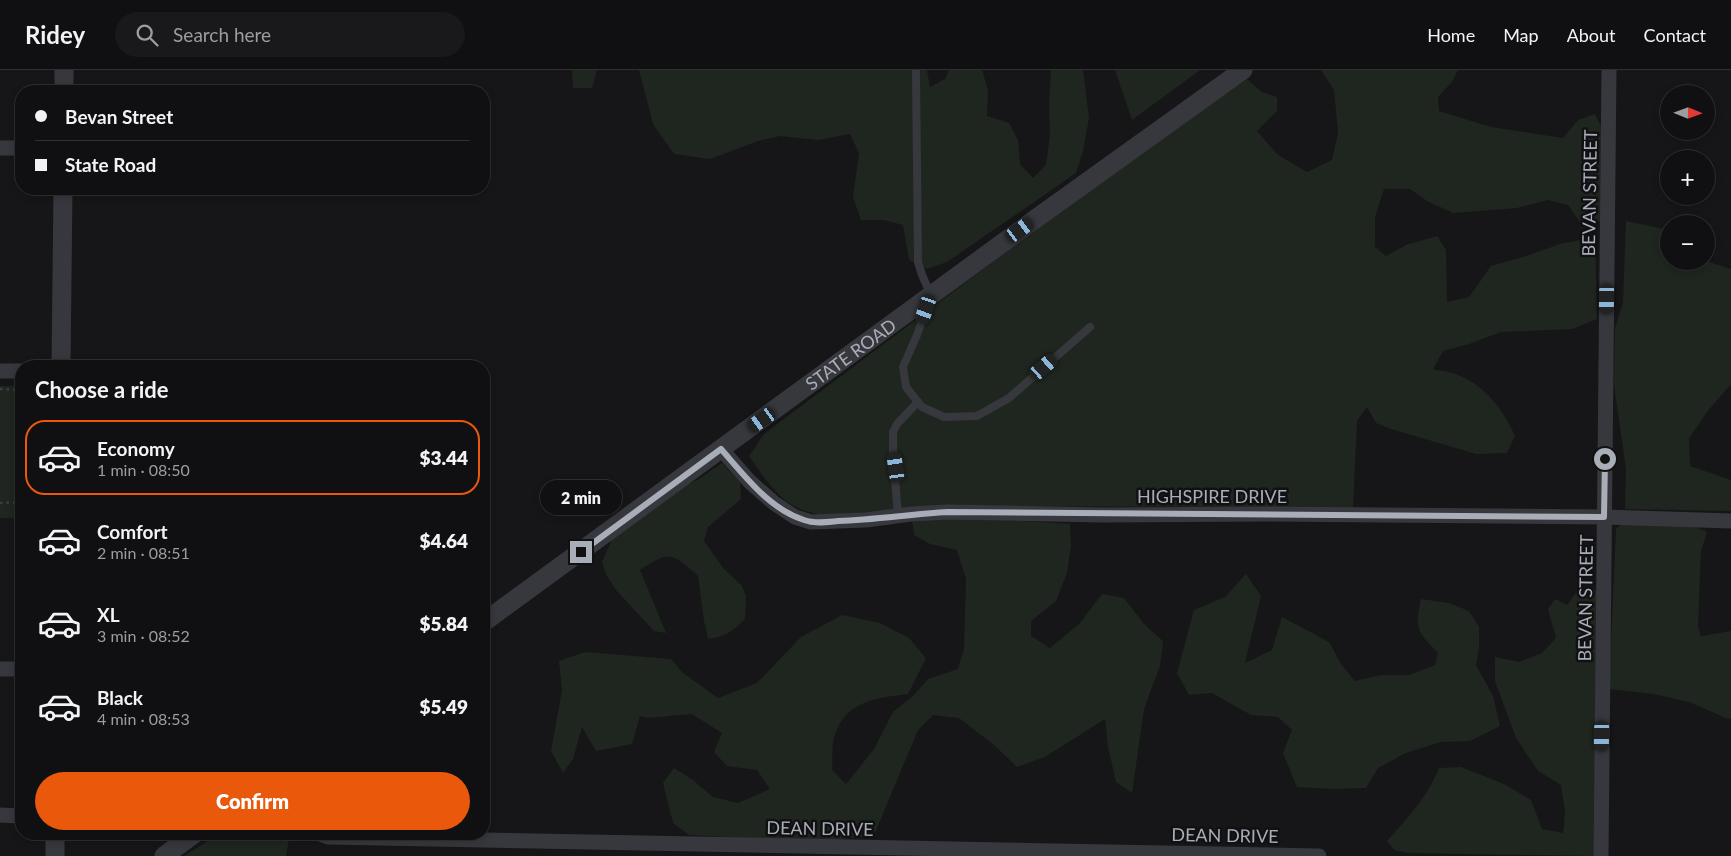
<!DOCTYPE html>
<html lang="en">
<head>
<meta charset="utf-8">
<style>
	:root { --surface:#101012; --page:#19191b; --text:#f1f3f6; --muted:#9c9d9f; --line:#303032; --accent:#ea580c }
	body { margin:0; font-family:Lato,sans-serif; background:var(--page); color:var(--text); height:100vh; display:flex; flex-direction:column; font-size:19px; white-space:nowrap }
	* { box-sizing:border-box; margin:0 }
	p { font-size:16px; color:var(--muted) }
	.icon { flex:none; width:28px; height:28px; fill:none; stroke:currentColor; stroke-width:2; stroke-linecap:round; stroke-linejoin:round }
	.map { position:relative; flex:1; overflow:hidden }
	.details { position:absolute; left:15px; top:290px; width:475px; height:480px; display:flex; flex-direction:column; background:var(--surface); border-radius:20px; box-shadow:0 2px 8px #0003,0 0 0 1px var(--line) }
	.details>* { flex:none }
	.top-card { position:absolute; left:15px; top:15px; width:475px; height:110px; border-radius:20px; box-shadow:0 2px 8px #0003,0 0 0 1px var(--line); display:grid; align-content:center; height:110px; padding:0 20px; background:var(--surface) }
	.needle { width:32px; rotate:91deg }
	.controls { position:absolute; left:1660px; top:15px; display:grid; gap:10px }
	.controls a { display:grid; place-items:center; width:55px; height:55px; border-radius:50%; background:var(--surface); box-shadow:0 2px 8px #0003,0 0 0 1px var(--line); font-size:25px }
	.end { position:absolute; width:22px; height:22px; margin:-11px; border:6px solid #a8adb8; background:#111; box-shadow:0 0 0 2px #111 }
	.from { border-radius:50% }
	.bubble { position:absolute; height:35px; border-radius:18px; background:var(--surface); box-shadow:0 2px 8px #0003,0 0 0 1px var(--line); font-size:16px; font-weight:800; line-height:35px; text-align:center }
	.car { position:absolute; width:15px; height:30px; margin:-15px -8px; border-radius:6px; box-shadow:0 0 4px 1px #0007; background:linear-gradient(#222 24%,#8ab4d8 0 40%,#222 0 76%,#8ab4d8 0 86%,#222 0) }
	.top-card b { display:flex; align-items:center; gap:18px; height:48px; font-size:19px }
	.top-card b+b { border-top:1px solid var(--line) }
	.top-card i { width:12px; height:12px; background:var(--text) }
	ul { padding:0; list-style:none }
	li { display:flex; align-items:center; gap:15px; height:75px; margin:0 10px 8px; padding:0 10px; border:2px solid transparent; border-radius:20px }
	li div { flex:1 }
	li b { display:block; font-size:19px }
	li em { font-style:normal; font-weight:800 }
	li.on { border-color:var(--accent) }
	li>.icon { width:45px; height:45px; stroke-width:1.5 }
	h2 { padding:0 20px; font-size:22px; line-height:60px }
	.action { display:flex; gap:10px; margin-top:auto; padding:10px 20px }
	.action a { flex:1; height:58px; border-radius:30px; background:var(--accent); color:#fff; font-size:20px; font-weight:800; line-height:58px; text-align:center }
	header { display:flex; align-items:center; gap:30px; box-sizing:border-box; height:70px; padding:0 25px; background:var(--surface); border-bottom:1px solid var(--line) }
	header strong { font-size:24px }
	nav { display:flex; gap:28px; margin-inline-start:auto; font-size:18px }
	.search { width:350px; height:45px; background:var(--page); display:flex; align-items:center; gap:12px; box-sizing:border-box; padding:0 18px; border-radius:28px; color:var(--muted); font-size:19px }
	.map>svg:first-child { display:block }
</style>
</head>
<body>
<header>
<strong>Ridey</strong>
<div class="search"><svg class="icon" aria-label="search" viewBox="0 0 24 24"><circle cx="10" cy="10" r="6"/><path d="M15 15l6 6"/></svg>Search here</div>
<nav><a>Home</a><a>Map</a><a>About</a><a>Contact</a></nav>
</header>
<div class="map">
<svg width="1731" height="786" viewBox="0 0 1731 786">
	<rect width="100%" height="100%" fill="#161618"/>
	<g fill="#1e261f">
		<polygon points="572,0 597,0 592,18 573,18"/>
		<polygon points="639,0 927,0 930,17 945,9 949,0 982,0 988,20 987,46 1009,53 1018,70 1020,94 1033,108 1046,95 1050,65 1049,34 1051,0 1083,0 1089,48 1083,81 1076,103 947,192 927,199 909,190 903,155 884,150 861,150 853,127 859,83 850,64 818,70 780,66 758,71 710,89 674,84 653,54"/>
		<polygon points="1115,0 1200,0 1132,50"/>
		<path d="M1321 0H1458L1452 12 1438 27 1439 41 1491 57 1563 68 1578 50 1595 44 1601 56 1600 151 1582 155 1568 135 1548 130 1517 138 1453 143 1427 131 1410 119H1384L1375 147V177L1386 186 1406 175 1437 166 1446 180 1447 232 1469 227 1491 196 1526 186 1560 174 1595 167 1597 249 1572 259 1501 262 1469 274 1443 281 1433 299C1439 301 1446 301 1452 303 1482 311 1504 340 1515 366L1507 383 1476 384 1391 359 1376 353 1367 337 1357 351 1353 437 912 436C874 442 818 457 785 430 770 418 760 402 749 386L764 364 1050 149 1247 9 1262 22 1277 27V41L1257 61 1278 85 1307 102 1332 90 1338 63 1334 20Z"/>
		<polygon points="1626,151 1669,160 1669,191 1706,191 1731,199 1731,314 1707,342 1689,368 1690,396 1731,410 1731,441 1625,439 1626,399 1614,315 1615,258 1623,233"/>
		<rect x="0" y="316" width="21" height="132"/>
		<path d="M722 393 740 412 741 429 708 457 704 471 724 499 742 516 746 526 745 549C733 561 725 567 708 569L704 551 698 506C673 483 669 480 640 500L666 563 654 561 616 520 606 504 602 492 612 469 686 415 699 409Z"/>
		<path d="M943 446 1070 454 1071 475 1067 503 1056 531 1031 551V566L1050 578 1079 554 1102 524 1124 528 1144 554 1163 571 1160 596 1144 639 1132 723 1116 712 1108 677 1105 649 1045 687 1017 697 994 675 959 648 933 645 918 660 874 765 821 772 689 765 673 753 663 713 674 698 693 710 713 727 738 733 770 719 757 700 727 696 714 682 722 663 692 644 647 648 640 646 632 674 596 681 582 657 573 689 563 703 551 681 562 620 559 591 585 582 671 589 682 602 718 628 757 613 801 567 842 545 880 553 909 568 926 588 908 624C877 628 845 631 835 665 831 675 833 690 832 700L846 714 874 679 893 642 913 626 928 609 958 599 964 579 966 509 957 480 930 474 914 465 912 451Z"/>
		<polygon points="1622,454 1696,457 1707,462 1701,481 1698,556 1701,566 1731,561 1731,648 1728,649 1689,632 1654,624 1609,619 1616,459"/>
		<path d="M1246 504 1261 526 1245 593 1272 580 1282 547 1329 572 1341 594 1355 611 1381 605H1409L1435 595 1438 583C1418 562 1414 560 1421 529L1449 533 1469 541 1479 557V578L1476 595 1493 626 1500 656 1470 671 1441 672 1406 683 1378 698 1366 718 1330 719 1297 717 1283 683 1292 660 1278 647 1251 645 1212 623 1189 625 1177 603 1194 540 1225 527Z"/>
		<path d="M1580 517 1597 520V782L1592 786 1408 783 1394 780 1387 771C1408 747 1427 728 1439 698L1461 697 1504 714 1531 730 1542 759 1563 763 1565 742 1561 715 1538 701 1516 668 1495 611V587L1519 592 1542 583 1556 568 1548 539 1555 529 1567 535Z"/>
		<polygon points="219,764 284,764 289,769 286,786 184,786"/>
	</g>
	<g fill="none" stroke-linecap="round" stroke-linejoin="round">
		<g stroke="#3d3f44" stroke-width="2.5" stroke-dasharray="2.5 4" stroke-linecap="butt">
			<polyline points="0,319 21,320"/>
			<polyline points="0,433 21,432"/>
		</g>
		<g stroke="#37383d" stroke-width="8">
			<polyline points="916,0 918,192 922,205 931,225 917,265 903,297 906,317 922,337 944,347 977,346 1009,328 1090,257"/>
			<polyline points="79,119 231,119"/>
			<polyline points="898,446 893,381 893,362 897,354 918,332"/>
		</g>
		<g stroke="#37383d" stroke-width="15">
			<polyline points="0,78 21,78"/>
			<polyline points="0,301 21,301"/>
			<polyline points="721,379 750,412 774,433 795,447 811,452 866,450 911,444 948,442 1102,445 1267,444 1604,447 1731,451"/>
			<polyline points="0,599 21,599"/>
			<polyline points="0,745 21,746"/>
			<polyline points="320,764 328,767 1319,786"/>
			<polyline points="1601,786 1609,0"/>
		</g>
		<g stroke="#37383d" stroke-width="19">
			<polyline points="64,21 64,0"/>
			<polyline points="61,296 63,119"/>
			<path id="s1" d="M484 552 1034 150 1243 0"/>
			<polyline points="55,786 55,764"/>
			<polyline points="164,786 194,764"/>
		</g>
	</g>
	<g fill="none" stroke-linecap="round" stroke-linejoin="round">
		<path stroke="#a8adb8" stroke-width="6" d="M581 482 721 379C744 405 769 439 804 450 815 454 827 452 838 451 875 450 911 444 948 442L1604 447 1605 389"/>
	</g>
	<g text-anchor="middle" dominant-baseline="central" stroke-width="5" stroke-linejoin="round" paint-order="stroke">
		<g font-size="18" fill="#a8adb8" stroke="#111113">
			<text transform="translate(1589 123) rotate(-89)">BEVAN STREET</text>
			<text stroke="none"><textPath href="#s1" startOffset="454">STATE ROAD</textPath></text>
			<text x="1212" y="426">HIGHSPIRE DRIVE</text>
			<text transform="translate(1585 528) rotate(-89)">BEVAN STREET</text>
			<text transform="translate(820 758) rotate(1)">DEAN DRIVE</text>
			<text transform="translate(1225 765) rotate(1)">DEAN DRIVE</text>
		</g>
	</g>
</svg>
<div class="controls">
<a><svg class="needle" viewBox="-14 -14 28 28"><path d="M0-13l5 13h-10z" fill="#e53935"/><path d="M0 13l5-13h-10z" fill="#9c9d9f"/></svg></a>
<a>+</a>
<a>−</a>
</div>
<i class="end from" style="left:1605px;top:389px"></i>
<i class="end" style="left:581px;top:482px"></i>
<div class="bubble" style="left:540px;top:410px;width:82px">2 min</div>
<i class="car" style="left:1020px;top:160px;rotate:54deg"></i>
<i class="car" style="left:1607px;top:229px;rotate:181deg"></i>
<i class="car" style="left:926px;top:239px;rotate:199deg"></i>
<i class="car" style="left:1044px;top:297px;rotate:49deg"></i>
<i class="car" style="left:762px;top:350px;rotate:235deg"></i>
<i class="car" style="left:896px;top:397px;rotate:352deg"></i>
<i class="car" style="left:1602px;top:666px;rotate:181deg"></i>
<div class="top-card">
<b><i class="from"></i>Bevan Street</b>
<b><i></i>State Road</b>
</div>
<section class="details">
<h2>Choose a ride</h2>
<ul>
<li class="on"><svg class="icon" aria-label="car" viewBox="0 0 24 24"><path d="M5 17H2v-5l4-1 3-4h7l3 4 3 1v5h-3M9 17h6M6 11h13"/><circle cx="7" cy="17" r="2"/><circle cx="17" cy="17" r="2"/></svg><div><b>Economy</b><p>1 min · 08:50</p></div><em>$3.44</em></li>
<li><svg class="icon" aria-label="car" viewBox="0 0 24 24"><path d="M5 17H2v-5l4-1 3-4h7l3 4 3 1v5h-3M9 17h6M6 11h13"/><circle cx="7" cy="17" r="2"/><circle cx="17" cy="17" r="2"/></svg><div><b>Comfort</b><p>2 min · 08:51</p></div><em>$4.64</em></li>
<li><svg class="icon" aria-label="car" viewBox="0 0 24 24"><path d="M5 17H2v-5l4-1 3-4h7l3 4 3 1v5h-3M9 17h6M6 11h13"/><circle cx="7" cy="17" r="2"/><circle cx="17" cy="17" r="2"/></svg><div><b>XL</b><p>3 min · 08:52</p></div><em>$5.84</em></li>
<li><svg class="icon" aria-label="car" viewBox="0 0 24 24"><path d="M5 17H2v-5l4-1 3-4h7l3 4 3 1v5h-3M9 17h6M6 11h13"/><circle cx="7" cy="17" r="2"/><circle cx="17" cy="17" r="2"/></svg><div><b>Black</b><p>4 min · 08:53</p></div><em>$5.49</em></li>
</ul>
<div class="action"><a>Confirm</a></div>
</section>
</div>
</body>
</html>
